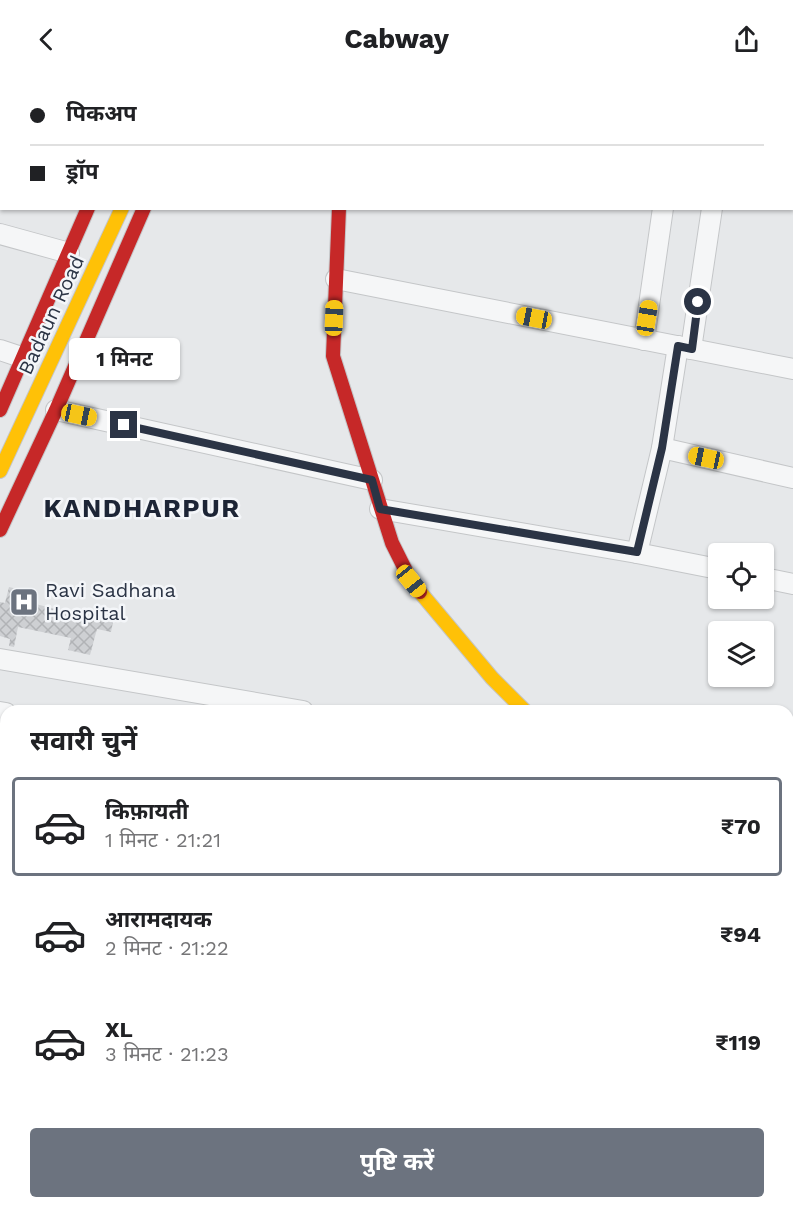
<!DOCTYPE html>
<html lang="hi">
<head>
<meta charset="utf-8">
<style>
	:root { --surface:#fff; --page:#f2f2f2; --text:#202124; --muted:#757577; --line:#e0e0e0; --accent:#6c737f }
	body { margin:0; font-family:"Work Sans","Noto Sans Devanagari",sans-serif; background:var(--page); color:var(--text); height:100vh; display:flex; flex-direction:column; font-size:22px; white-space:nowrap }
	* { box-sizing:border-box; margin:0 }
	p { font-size:20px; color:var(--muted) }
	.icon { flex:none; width:33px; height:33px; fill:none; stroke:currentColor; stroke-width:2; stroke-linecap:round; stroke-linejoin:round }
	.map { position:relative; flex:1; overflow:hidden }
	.side { position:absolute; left:0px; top:627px; width:794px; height:504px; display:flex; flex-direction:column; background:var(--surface); border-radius:18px 18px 0 0; box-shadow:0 2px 4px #0004 }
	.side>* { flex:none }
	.top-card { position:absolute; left:0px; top:0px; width:794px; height:132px; box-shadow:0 2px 4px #0004; display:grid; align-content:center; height:132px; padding:0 30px; background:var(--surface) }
	.buttons { position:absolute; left:708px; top:465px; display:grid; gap:12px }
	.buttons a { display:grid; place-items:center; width:66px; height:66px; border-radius:6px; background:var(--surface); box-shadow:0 2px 4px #0004; font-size:30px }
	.end { position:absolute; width:27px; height:27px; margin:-14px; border:8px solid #2b3445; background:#fff; box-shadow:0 0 0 3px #fff }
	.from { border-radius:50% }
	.bubble { position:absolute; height:42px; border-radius:6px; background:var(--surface); box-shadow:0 2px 4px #0004; font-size:20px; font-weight:700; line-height:42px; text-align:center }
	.car { position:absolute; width:18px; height:36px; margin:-18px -9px; border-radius:8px; box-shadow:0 0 4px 2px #0007; background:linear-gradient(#f5c518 24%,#345 0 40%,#f5c518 0 76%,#345 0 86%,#f5c518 0) }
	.top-card b { display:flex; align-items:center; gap:21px; height:57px; font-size:22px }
	.top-card b+b { border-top:2px solid var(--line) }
	.top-card i { width:15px; height:15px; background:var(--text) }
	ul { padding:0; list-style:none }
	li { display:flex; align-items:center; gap:18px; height:99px; margin:0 12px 9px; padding:0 18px; border:3px solid transparent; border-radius:6px }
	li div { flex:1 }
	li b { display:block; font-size:22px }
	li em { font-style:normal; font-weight:700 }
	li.on { border-color:var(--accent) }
	li>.icon { width:54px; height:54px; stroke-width:1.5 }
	h2 { padding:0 30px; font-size:27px; line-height:72px }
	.cta { display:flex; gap:12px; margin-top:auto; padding:12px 30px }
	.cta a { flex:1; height:69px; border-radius:6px; background:var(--accent); color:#fff; font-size:24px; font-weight:700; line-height:69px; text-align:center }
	header { display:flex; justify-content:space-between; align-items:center; height:78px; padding:0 30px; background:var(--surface); font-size:27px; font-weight:700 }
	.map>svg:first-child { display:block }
</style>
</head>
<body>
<header><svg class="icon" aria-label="back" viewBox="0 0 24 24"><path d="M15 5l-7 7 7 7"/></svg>Cabway<svg class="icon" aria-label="share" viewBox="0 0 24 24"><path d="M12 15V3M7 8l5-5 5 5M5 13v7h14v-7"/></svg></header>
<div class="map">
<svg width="793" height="1131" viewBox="0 0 793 1131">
	<defs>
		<pattern id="building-cross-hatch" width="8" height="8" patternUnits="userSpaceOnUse" patternTransform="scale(1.5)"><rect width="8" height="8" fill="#ced0d3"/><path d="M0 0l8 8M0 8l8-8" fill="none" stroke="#b1b3b6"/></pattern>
	</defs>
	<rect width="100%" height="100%" fill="#e6e8ea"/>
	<g fill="url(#building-cross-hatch)">
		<polygon points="9,509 38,516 35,526 113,544 111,554 97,551 90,577 68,572 71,560 18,549 14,569 9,568 10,561 0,558 0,524 5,525"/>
		<polygon points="0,769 6,771 6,809 1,832"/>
	</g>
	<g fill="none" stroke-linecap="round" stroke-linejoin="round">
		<g stroke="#c4c6c8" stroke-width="22">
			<g id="street">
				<polyline points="314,0 355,2"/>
				<polyline points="682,2 683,0"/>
				<polyline points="732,2 732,0"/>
				<polyline points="0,21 2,21"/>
				<polyline points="0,156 69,175"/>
				<polyline points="336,201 793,291"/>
				<polyline points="644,262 663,130"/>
				<polyline points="691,271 712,130"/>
				<polyline points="0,272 24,280"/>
				<polyline points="56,332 372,402"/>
				<polyline points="662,370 793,400"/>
				<polyline points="380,431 637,475 718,491"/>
				<polyline points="637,475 662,370 678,268"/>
				<polyline points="764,500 793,506"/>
				<polyline points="0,581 303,633"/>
				<polyline points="0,634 6,635"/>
				<polyline points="788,708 793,709"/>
				<polyline points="0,981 6,982"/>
				<polyline points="4,1113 6,1113"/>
				<polyline points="788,1119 793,1120"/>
				<polyline points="108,1125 160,1131"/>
				<polyline points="690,1125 692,1131"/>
				<polyline points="214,1131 215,1125"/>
				<polyline points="494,1131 495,1125"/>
				<polyline points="587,1131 587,1125"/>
			</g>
		</g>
		<g stroke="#c4c6c8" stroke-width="16">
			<g id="fast">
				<polyline points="181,2 182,0"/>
				<polyline points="201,2 202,0"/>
			</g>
		</g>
		<g stroke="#c4c6c8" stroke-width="16">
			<g id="slow">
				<polyline points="146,0 146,2"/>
				<polyline points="0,393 122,130"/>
				<polyline points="420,514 492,600 525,633"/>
			</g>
		</g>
		<g stroke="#c4c6c8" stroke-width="16">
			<g id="jam">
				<polyline points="339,130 333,278 392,465 411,503 420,514"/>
				<polyline points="0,332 88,130"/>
				<polyline points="0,452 56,332 144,130"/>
			</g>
		</g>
		<use href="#street" stroke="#f5f6f7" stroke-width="20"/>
		<use href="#fast" stroke="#4caf50" stroke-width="14"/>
		<use href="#slow" stroke="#ffc107" stroke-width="14"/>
		<use href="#jam" stroke="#c62828" stroke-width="14"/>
	</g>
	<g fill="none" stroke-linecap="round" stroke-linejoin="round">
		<polyline stroke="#2b3445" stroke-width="8" points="124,347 372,402 380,431 637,474 662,370 678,268 692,271 698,224"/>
	</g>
	<defs>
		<g id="hospital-square" transform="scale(1.5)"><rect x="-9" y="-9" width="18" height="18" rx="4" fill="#6c737f" stroke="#f4f6f9"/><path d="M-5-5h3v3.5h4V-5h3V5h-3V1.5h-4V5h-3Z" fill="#fff"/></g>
	</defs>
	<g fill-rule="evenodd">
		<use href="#hospital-square" x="24" y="524"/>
	</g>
	<g text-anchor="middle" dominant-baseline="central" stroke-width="5" stroke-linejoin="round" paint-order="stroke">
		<g font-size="20" fill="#2b3445" stroke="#f4f6f9">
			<text transform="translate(51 237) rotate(-65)">Badaun Road</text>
		</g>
		<g font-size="20" fill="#2b3445" stroke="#f4f6f9" text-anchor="start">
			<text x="45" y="512">Ravi Sadhana<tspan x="45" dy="23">Hospital</tspan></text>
		</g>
		<g font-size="26" font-weight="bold" letter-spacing="1.5" fill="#1d2536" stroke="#f4f6f9">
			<text x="142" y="430">KANDHARPUR</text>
		</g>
	</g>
</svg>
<div class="buttons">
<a><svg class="icon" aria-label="locate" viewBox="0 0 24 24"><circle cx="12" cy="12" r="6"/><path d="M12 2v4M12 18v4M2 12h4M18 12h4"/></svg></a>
<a><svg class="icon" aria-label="layers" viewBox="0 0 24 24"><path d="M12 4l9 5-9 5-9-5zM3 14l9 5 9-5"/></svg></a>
</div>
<i class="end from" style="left:698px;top:224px"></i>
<i class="end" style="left:124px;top:347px"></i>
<div class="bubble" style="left:69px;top:260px;width:111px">1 मिनट</div>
<i class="car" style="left:334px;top:240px;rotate:2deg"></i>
<i class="car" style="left:534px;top:240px;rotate:281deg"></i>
<i class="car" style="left:647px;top:240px;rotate:9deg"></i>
<i class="car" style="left:79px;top:337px;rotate:102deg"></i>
<i class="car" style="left:706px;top:380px;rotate:282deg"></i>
<i class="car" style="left:411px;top:503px;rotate:141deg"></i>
<div class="top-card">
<b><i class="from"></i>पिकअप</b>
<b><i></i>ड्रॉप</b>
</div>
<section class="side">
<h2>सवारी चुनें</h2>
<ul>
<li class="on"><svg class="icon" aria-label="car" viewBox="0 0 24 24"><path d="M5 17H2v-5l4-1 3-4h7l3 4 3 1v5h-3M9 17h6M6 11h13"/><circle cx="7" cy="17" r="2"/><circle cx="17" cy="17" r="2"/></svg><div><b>किफ़ायती</b><p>1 मिनट · 21:21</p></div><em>₹70</em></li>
<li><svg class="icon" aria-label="car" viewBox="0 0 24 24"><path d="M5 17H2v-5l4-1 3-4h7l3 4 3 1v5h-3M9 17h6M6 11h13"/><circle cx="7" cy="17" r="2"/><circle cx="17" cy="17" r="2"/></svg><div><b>आरामदायक</b><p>2 मिनट · 21:22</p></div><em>₹94</em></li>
<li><svg class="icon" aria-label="car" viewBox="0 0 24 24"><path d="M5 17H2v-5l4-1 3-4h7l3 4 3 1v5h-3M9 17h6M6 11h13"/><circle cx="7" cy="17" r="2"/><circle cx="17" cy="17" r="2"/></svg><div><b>XL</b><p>3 मिनट · 21:23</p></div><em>₹119</em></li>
</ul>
<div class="cta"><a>पुष्टि करें</a></div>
</section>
</div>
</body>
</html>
